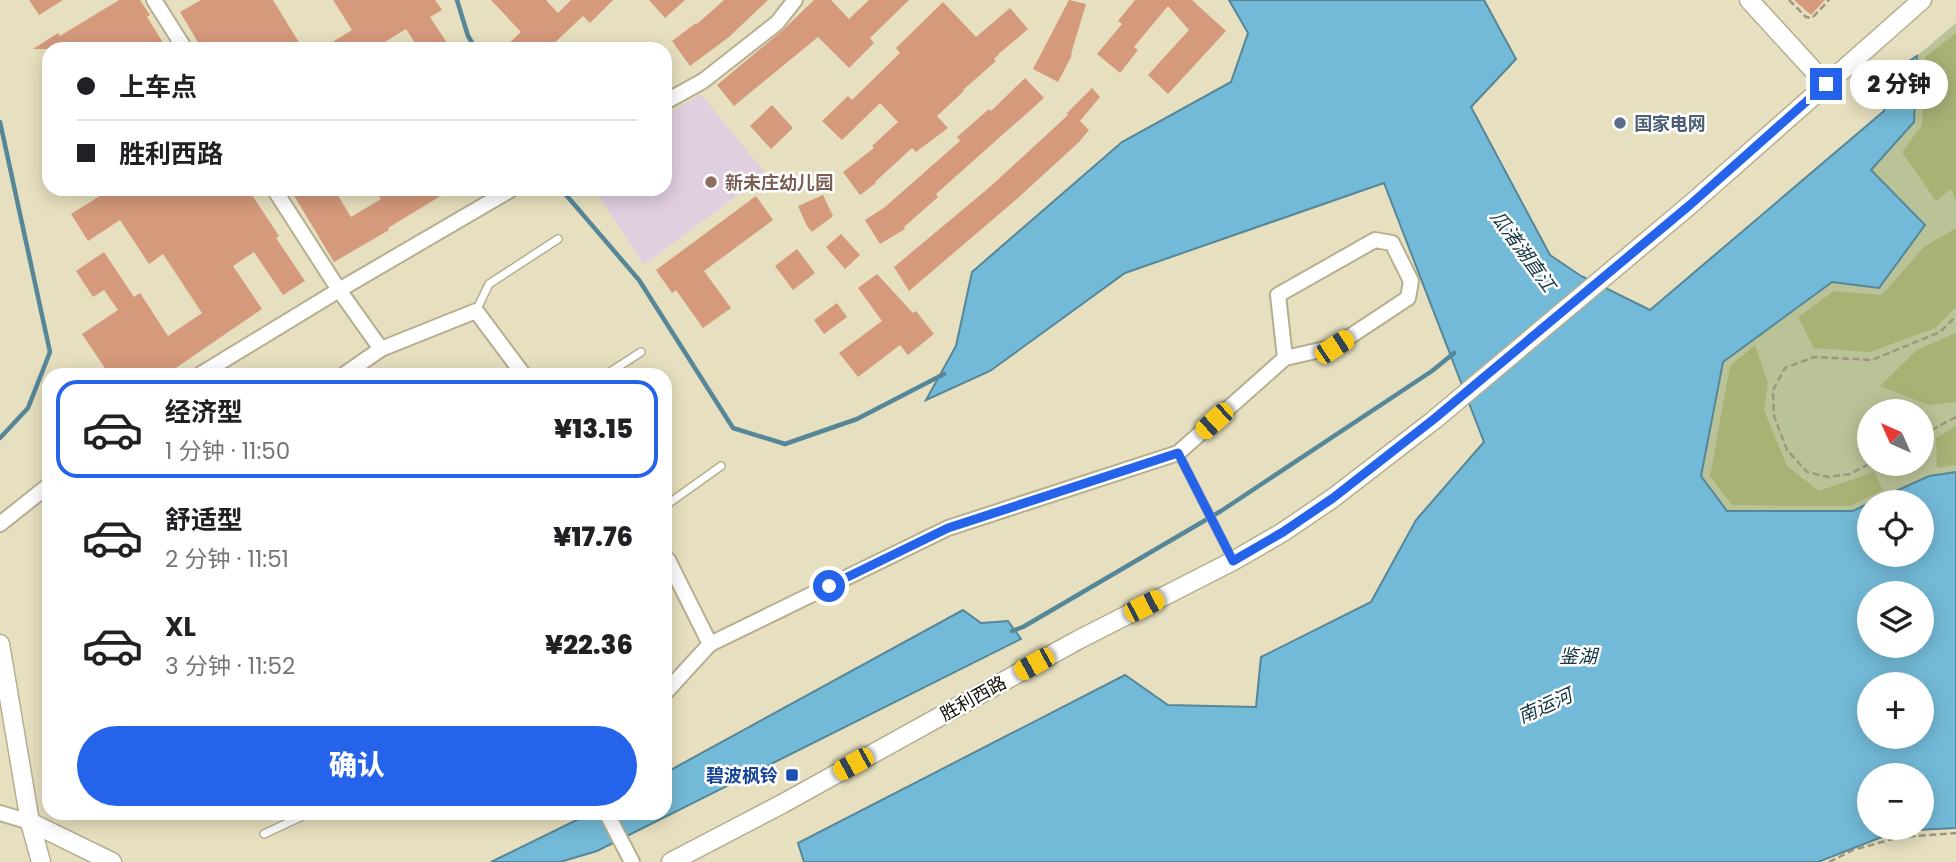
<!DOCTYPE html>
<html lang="zh">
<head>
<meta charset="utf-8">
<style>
	:root { --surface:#fff; --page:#f2f2f2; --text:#202124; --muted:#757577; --line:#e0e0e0; --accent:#2563eb }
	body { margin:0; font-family:Poppins,"Noto Sans SC",sans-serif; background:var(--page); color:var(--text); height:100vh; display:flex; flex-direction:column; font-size:26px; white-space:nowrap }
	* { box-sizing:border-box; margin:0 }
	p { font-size:23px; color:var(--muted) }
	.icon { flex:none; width:38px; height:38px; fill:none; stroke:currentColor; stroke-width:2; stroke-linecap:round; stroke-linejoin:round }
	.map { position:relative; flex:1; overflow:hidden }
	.side { position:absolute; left:42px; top:368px; width:630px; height:452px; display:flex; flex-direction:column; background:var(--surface); border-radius:21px; box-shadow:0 4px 18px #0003 }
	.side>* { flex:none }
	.banner { position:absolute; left:42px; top:42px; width:630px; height:154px; border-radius:21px; box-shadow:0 4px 18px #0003; display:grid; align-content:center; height:154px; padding:0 35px; background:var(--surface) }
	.needle { width:46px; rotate:315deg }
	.controls { position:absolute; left:1857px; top:399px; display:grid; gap:14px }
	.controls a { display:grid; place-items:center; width:77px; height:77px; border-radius:50%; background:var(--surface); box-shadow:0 4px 18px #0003; font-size:35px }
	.end { position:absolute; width:32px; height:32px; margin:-16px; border:9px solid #2563eb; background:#fff; box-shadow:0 0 0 4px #fff }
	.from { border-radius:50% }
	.bubble { position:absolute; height:49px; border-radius:24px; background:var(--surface); box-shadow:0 4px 18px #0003; font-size:23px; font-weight:800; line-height:49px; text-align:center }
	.car { position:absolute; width:21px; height:42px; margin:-21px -10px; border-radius:9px; box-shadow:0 0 5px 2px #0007; background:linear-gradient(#f5c518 24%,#345 0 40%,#f5c518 0 76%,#345 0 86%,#f5c518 0) }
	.banner b { display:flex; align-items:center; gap:24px; height:66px; font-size:26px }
	.banner b+b { border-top:2px solid var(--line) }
	.banner i { width:18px; height:18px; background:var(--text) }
	ul { padding:12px 0 0; list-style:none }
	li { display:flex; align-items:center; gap:21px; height:98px; margin:0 14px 10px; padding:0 21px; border:4px solid transparent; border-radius:21px }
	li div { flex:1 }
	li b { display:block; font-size:26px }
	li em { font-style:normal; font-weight:800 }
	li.on { border-color:var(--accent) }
	li>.icon { width:63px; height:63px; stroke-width:1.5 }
	.primary-button { display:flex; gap:14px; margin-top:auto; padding:14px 35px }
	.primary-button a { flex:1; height:80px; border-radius:42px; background:var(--accent); color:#fff; font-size:28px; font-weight:800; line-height:80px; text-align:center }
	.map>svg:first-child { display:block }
</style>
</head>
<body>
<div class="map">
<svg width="1956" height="862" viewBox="0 0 1956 862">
	<rect width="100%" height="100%" fill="#e7e0c0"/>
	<polygon fill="#e1cfe0" points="701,94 766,174 644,265 594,189 665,189 665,115"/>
	<path fill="#bac297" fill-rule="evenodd" d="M1956 23V472L1929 476 1853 511H1727L1701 476 1723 362 1832 282 1879 288 1925 225 1871 170 1914 122 1917 56ZM1869 411H1922V464H1869Z"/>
	<g fill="#a8b275">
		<polygon points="1956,33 1956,201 1951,189 1936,201 1902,152 1922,125 1925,57"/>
		<polygon points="1956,228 1956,307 1935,328 1870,352 1814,348 1798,317 1834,291 1882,295 1924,247"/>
		<polygon points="1956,333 1956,402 1929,405 1880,386 1917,350"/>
		<polygon points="1755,345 1768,383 1764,410 1787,466 1819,491 1874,472 1883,490 1850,506 1732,505 1710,476 1730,366"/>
		<polygon points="1956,426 1956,465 1937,468 1936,438"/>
	</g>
	<g fill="#73bad8" stroke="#568799" stroke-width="2" fill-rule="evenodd">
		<path d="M1229 0H1484L1516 59 1471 107 1550 255 1581 276 1650 310 1884 111 1889 74 1917 56 1914 122 1871 170 1925 225 1879 288 1832 282 1723 362 1701 476 1727 511H1853L1869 503V555H1922V502H1872L1929 476 1956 472V828L1897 831 1818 862H804L798 843 1125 675 1168 705 1256 707 1261 657 1371 602 1416 520 1484 442 1384 183 1125 273 990 371 926 400 956 346 972 272 1122 142 1231 82 1248 33ZM1869 593H1922V646H1869ZM1869 684H1922V737H1869ZM1869 775H1922V828H1869Z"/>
		<polygon points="963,610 981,623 1008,621 1021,639 597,851 560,862 491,862 593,812 665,812 665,773"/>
	</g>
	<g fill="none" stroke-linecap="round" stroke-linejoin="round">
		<g stroke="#568799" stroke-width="4.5">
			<polyline points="457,0 468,36 476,49"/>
			<polyline points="0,122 50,352 28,408 0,438"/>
			<polyline points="561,189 639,280 733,428 785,444 857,419 944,374"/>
			<polyline points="1012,631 1023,627 1221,511 1432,371 1454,353"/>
		</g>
	</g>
	<g fill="#d5997c">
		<polygon points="29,0 63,0 39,15"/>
		<polygon points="119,0 140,0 150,15 147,17 167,49 33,49 58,33 60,36"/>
		<polygon points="201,0 273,0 303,49 202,49 180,12"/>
		<polygon points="333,0 435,0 442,10 430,17 451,49 419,49 406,29 373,49 321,49 352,30"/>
		<polygon points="491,0 546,0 558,13 571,0 613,0 590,23 583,16 548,49 503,49 521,32"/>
		<polygon points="649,0 685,0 665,18"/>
		<polygon points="724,0 768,0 729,37 690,66 672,41 696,23 697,24"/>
		<polygon points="814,0 831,0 849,19 869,0 909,0 870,38 874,43 849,68 818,37 734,106 717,85 783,30"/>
		<polygon points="1069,0 1086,4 1071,54 1072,55 1058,82 1033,69"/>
		<polygon points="1135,0 1192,0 1226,31 1168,94 1148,75 1189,30 1168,6 1134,47 1138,50 1120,73 1097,54 1122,24 1118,21"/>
		<polygon points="1794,0 1825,0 1811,15"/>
		<polygon points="943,2 976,37 1010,8 1028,29 1001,52 999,52 1000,53 994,59 996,61 963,90 964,91 937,116 948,128 916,152 912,148 875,182 876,183 860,195 843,172 874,148 872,146 898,122 880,103 842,140 822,121 848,96 852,100 900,53 896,48"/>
		<polygon points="1025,78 1044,98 936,194 938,197 904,227 905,229 880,244 865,220 885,207 960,141 957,137 989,109 991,111"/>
		<polygon points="1092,88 1100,97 1080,121 1089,130 1079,142 1018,198 909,291 894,267 991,186 1068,115 1067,113"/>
		<polygon points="772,105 793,128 771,149 750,126"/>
		<polygon points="111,189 248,189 279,236 276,238 305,281 283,295 254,252 233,266 262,309 167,374 109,374 82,334 118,310 104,290 93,297 76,271 104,252 134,297 140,293 168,336 202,313 163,254 149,264 120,220 88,241 71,214"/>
		<polygon points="290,189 334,189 351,217 381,199 379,197 392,189 452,189 388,228 389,230 334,262"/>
		<polygon points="823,195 833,216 812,232 807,226 798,206"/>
		<polygon points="756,196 773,220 704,271 731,308 703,328 676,290 672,293 656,270"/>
		<polygon points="841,234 860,255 845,269 826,247"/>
		<polygon points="797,249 815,273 793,290 775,266"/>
		<polygon points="877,274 913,313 916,311 934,334 908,355 900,345 858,377 839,353 882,321 858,288"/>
		<polygon points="837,303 847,317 824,334 814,320"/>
	</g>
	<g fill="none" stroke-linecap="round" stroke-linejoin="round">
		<g stroke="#b5af90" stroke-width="10">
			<g id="service">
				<polyline points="476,311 489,284 558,239"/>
				<polyline points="607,374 641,352"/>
				<polyline points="1178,453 1233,561"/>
				<polyline points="665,506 721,466"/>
				<polyline points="264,834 311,812"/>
			</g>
		</g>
		<g stroke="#b5af90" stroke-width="18">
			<g id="minor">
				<polyline points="154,0 185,49"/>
				<polyline points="665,102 703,81 777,23 795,0"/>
				<polyline points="274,189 339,290 381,349"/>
				<polyline points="201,374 339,290 512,189"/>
				<polyline points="345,374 381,349 476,311 523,374"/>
				<polyline points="0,524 49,485"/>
				<polyline points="665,557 668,560 710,644 665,693"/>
				<polyline points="710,644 948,528 1178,453 1285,358 1334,347 1408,298 1411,281 1392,243 1375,240 1278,295 1285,358"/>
				<polyline points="606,812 632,862"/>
				<polyline points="0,813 30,822"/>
			</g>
		</g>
		<g stroke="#b5af90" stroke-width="21">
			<g id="tertiary">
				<polyline points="1749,0 1826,84"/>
				<polyline points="0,644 30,822 41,862"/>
				<polyline points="30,822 112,862"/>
				<polyline points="671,862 782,804 1078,640 1233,561 1283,532 1333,498 1434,420 1691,204 1922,0"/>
			</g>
		</g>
		<g stroke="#9d977f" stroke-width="2.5" stroke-dasharray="7 3.5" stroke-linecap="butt">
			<polyline points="1789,0 1806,17 1812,18 1829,0"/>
			<polyline points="1922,435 1956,417"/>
			<polyline points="1869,464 1850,474 1828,477 1807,472 1787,450 1774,416 1773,390 1785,368 1814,357 1872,360 1940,332 1956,316"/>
			<polyline points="1829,862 1853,850 1900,837 1956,833"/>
		</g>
		<use href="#service" stroke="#fff" stroke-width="7"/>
		<use href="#minor" stroke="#fff" stroke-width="14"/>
		<use href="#tertiary" stroke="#fff" stroke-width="18"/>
	</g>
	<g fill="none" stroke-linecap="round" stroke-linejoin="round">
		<polyline stroke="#2563eb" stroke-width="9" points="829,586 948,528 1178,453 1233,561 1283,532 1333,498 1434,419 1691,204 1826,84"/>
	</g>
	<circle fill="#5c6f8a" stroke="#fff" stroke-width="2.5" cx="1620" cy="123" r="7"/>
	<circle fill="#8d6e63" stroke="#fff" stroke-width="2.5" cx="711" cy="182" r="7"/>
	<rect fill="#1a4fb4" stroke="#fff" stroke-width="2.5" x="785" y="768" width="14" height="14" rx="3.5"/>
	<g text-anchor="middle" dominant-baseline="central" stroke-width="5" stroke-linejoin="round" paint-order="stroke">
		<g font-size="18" font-weight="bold" fill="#4e5e75" stroke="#fff" text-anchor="start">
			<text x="1634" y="123">国家电网</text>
		</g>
		<g font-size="18" font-weight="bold" fill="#785e54" stroke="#fff" text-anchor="start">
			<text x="725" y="182">新未庄幼儿园</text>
		</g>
		<g font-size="18" fill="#131006" stroke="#fff">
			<text transform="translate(973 698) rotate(-29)">胜利西路</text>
		</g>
		<g font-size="18" font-weight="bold" fill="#164399" stroke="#fff" text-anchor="end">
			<text x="778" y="775">碧波枫铃</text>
		</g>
		<g font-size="19" font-style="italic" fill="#133441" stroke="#fff">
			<text transform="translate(1523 251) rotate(54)">瓜渚湖直江</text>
			<text x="1578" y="656">鉴湖</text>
			<text transform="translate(1545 706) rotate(-24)">南运河</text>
		</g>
	</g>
</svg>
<div class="controls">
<a><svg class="needle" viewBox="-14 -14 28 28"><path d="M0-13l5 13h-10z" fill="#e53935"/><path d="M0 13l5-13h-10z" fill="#757577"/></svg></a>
<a><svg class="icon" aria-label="locate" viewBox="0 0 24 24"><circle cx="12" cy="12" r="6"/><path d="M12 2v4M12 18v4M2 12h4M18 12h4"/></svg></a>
<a><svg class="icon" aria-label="layers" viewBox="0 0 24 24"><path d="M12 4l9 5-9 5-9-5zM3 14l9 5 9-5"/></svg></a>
<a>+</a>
<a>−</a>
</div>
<i class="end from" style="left:829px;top:586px"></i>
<i class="end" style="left:1826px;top:84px"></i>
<div class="bubble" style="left:1850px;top:60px;width:98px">2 分钟</div>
<i class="car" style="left:1334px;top:347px;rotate:57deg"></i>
<i class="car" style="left:1214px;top:421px;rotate:228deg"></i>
<i class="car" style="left:1144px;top:606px;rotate:63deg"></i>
<i class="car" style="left:1034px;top:664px;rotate:241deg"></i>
<i class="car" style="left:853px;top:764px;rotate:241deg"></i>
<div class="banner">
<b><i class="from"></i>上车点</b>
<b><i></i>胜利西路</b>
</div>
<section class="side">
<ul>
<li class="on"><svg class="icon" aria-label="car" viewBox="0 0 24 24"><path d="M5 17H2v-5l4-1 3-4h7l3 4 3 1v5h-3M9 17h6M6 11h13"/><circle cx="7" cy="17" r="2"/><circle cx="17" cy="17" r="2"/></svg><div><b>经济型</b><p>1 分钟 · 11:50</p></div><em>¥13.15</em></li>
<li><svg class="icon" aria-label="car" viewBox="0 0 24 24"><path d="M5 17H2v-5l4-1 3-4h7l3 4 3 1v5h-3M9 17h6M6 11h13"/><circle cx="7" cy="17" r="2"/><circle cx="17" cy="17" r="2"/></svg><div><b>舒适型</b><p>2 分钟 · 11:51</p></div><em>¥17.76</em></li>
<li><svg class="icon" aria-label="car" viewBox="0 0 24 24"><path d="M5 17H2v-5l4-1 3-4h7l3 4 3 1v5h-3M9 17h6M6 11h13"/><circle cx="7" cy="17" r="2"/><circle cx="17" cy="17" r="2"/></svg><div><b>XL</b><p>3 分钟 · 11:52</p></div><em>¥22.36</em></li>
</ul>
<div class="primary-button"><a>确认</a></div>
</section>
</div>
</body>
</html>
